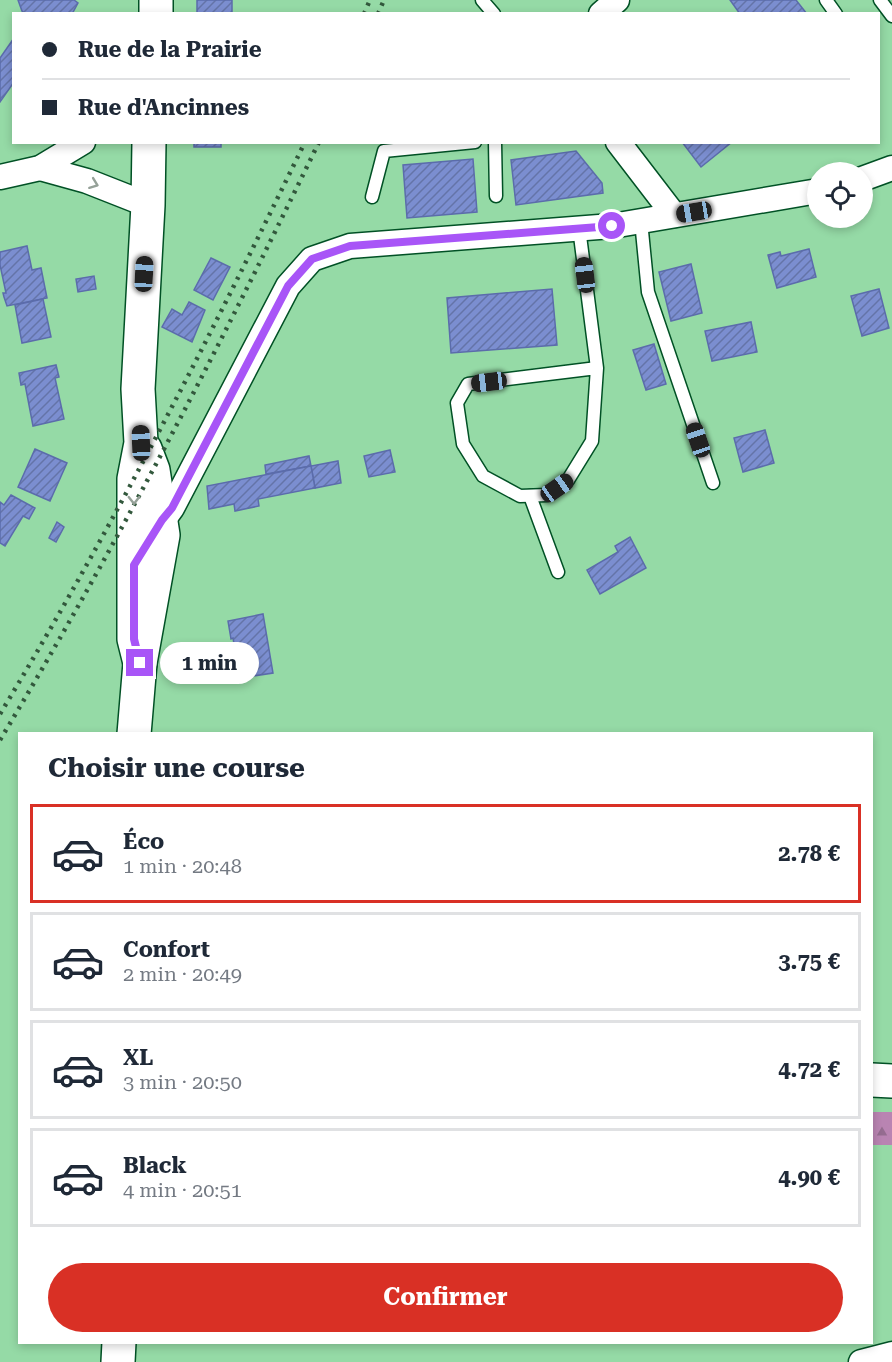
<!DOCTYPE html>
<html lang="fr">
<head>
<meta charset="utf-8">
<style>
	:root { --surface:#fff; --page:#f6f6f7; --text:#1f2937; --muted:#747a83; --line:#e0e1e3; --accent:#d93025 }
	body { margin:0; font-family:"Roboto Serif",serif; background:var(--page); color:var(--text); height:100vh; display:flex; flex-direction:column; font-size:22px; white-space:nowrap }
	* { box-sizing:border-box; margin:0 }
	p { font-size:20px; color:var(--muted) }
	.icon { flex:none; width:33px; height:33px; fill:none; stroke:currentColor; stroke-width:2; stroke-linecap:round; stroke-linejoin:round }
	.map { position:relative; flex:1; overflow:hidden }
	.sheet { position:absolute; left:18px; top:732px; width:855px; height:612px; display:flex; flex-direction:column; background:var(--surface); border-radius:0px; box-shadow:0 3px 9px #0003 }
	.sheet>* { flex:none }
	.banner { position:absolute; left:12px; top:12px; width:868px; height:132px; border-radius:0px; box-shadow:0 3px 9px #0003; display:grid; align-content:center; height:132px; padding:0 30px; background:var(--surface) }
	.buttons { position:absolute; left:807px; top:162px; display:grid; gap:12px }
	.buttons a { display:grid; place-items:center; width:66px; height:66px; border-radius:50%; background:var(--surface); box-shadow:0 3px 9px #0003; font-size:30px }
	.end { position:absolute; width:27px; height:27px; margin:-14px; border:8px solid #a855f7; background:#fff; box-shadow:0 0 0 3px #fff }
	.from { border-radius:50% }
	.bubble { position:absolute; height:42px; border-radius:21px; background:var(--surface); box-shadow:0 3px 9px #0003; font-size:20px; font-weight:700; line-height:42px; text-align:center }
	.car { position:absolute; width:18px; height:36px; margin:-18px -9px; border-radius:8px; box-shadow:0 0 4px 2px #0007; background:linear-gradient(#222 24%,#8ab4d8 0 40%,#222 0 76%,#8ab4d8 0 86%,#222 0) }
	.banner b { display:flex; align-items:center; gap:21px; height:57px; font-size:22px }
	.banner b+b { border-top:2px solid var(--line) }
	.banner i { width:15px; height:15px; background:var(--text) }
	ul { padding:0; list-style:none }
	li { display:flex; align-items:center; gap:18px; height:99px; margin:0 12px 9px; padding:0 18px; border:3px solid var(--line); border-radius:0px }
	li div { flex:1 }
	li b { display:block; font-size:22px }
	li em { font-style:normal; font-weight:700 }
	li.current { border-color:var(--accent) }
	li>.icon { width:54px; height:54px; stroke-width:1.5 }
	h2 { padding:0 30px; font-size:27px; line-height:72px }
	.cta { display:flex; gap:12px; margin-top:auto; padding:12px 30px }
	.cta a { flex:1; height:69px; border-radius:36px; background:var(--accent); color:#fff; font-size:24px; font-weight:700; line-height:69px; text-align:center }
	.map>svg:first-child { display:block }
</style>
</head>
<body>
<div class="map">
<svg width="892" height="1362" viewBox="0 0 892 1362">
	<defs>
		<pattern id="forest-firs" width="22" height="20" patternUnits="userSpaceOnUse" patternTransform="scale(1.5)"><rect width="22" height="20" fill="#b984b2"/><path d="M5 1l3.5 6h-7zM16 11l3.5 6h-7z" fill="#956c90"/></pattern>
		<pattern id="building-hatch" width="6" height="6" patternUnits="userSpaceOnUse" patternTransform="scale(1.5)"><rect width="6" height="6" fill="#7b8ed0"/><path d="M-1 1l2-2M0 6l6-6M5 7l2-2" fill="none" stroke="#6474a8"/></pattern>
	</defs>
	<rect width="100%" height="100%" fill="#95daa6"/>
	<rect fill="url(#forest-firs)" x="872" y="1112" width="20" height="33"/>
	<g fill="url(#building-hatch)" stroke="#5b6cab" stroke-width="1.5">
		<polygon points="18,0 74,0 78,3 72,14 25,14 22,11"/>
		<rect x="197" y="0" width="35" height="13"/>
		<polygon points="730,0 796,0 807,14 740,14"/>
		<polygon points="14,38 14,82 0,102 0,58"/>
		<rect x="194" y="142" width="27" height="5"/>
		<polygon points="682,142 732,142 701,167"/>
		<polygon points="576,151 602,183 603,193 516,205 511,160"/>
		<polygon points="473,159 477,212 407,218 403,165"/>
		<polygon points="27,246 32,270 41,268 47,298 7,306 4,297 3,293 6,293 0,265 0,252"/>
		<polygon points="809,249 816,277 777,288 768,255 780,252 781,256"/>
		<polygon points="211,258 230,267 213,300 194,290"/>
		<polygon points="691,264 702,313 671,321 659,272"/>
		<polygon points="94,276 96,289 78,292 76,279"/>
		<polygon points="552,289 557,345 451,353 447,298"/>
		<polygon points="879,289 889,328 862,336 851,296"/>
		<polygon points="43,299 51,337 22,343 15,305"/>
		<polygon points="189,302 205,310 192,342 162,327 172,309 182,315"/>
		<polygon points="751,322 757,352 712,361 705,331"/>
		<polygon points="654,344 666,384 646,390 633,350"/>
		<polygon points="56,365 59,377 55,378 64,419 33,426 25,384 21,385 19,373"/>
		<polygon points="765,430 774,463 743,472 734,438"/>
		<polygon points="35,449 67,463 50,501 18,487"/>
		<polygon points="390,450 395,472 369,477 364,456"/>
		<polygon points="309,456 311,466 266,474 265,465"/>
		<polygon points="338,461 341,483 315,488 311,466"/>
		<polygon points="311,466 315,488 258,499 259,506 235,511 234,504 209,509 207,486"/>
		<polygon points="11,495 35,508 29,519 23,516 5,546 0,543 0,502 4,505"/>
		<polygon points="57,522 64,527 56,542 49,538"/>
		<polygon points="630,537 646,568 600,594 587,570 618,552 615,546"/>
		<polygon points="263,614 273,673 240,678 233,638 231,639 228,621"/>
	</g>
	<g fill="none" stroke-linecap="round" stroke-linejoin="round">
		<g stroke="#015125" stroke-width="15">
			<g id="lane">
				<polyline points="482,0 494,14"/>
				<polyline points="826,0 836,14"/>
				<polyline points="880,0 892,16"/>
				<polyline points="495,142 496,196"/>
				<polyline points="372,197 384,151 475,142"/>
				<polyline points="641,221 648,292 713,483"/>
				<polyline points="579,228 597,368 468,384 457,403 463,444 483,476 520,496 547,495 568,480 592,441 597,368"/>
				<polyline points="530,496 558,572"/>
			</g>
		</g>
		<g stroke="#015125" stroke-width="27">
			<g id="street">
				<polyline points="601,14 617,0"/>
				<polyline points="618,142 674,215"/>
				<polyline points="40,168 87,181 148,205"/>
				<polyline points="0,177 40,168 83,142"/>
				<polyline points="862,179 892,168"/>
				<polyline points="156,530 172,508 288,286 312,259 350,246 612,226 818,191"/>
				<polyline points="861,1362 892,1354"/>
			</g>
		</g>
		<g stroke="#015125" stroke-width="36">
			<g id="secondary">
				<polyline points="156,14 156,0"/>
				<polyline points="140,663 134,639 134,479 141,443 138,389 148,205 149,142"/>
				<polyline points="134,734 140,663 163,535 153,470 145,449"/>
				<polyline points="872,1080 892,1081"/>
				<polyline points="118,1362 119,1342"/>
			</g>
		</g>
		<use href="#lane" stroke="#fff" stroke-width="12"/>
		<use href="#street" stroke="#fff" stroke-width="24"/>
		<use href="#secondary" stroke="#fff" stroke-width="33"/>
		<g stroke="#32583c" stroke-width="4.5" stroke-dasharray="3 6" stroke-linecap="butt">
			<polyline points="364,14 370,0"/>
			<polyline points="378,14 384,0"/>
			<path d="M0 714C112 529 210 337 305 142"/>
			<path d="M0 740C117 546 220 346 319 142"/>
		</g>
	</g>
	<defs><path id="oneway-chevron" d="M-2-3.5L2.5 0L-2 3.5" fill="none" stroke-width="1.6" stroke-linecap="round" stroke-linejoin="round" transform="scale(1.5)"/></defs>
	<g stroke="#95a198">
		<use href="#oneway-chevron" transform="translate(94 184) rotate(21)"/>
		<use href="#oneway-chevron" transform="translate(134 500) rotate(89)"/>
	</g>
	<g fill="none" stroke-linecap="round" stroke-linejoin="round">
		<polyline stroke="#a855f7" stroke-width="8" points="140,663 134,639 134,565 162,520 172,508 288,286 312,259 350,246 612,226"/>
	</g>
</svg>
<div class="buttons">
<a><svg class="icon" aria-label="locate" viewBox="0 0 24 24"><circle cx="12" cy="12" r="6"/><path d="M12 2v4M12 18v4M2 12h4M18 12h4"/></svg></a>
</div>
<i class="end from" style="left:612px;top:226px"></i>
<i class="end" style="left:140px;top:663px"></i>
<div class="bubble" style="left:160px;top:642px;width:99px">1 min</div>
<i class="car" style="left:694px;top:212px;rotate:260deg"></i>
<i class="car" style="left:144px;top:274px;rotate:3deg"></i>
<i class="car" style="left:585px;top:275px;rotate:353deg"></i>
<i class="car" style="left:489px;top:382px;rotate:263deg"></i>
<i class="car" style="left:698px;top:440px;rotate:341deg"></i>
<i class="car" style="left:141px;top:443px;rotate:358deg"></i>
<i class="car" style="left:557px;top:488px;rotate:55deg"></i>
<div class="banner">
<b><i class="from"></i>Rue de la Prairie</b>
<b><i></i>Rue d'Ancinnes</b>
</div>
<section class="sheet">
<h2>Choisir une course</h2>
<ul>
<li class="current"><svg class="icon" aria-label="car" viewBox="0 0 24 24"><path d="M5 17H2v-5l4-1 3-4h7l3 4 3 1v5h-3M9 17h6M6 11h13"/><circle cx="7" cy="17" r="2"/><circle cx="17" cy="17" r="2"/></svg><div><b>Éco</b><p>1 min · 20:48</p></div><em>2.78 €</em></li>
<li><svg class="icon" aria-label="car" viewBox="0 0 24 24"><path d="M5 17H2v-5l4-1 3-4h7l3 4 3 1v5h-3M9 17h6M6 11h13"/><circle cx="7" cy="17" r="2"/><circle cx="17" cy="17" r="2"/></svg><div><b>Confort</b><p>2 min · 20:49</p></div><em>3.75 €</em></li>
<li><svg class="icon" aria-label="car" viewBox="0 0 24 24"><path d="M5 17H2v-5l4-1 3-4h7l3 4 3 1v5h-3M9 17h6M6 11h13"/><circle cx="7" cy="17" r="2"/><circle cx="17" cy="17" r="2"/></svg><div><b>XL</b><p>3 min · 20:50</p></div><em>4.72 €</em></li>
<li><svg class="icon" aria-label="car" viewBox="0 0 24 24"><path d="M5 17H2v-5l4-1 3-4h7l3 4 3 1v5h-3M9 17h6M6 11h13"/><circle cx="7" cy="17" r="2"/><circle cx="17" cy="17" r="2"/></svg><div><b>Black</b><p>4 min · 20:51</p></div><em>4.90 €</em></li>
</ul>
<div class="cta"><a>Confirmer</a></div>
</section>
</div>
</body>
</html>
